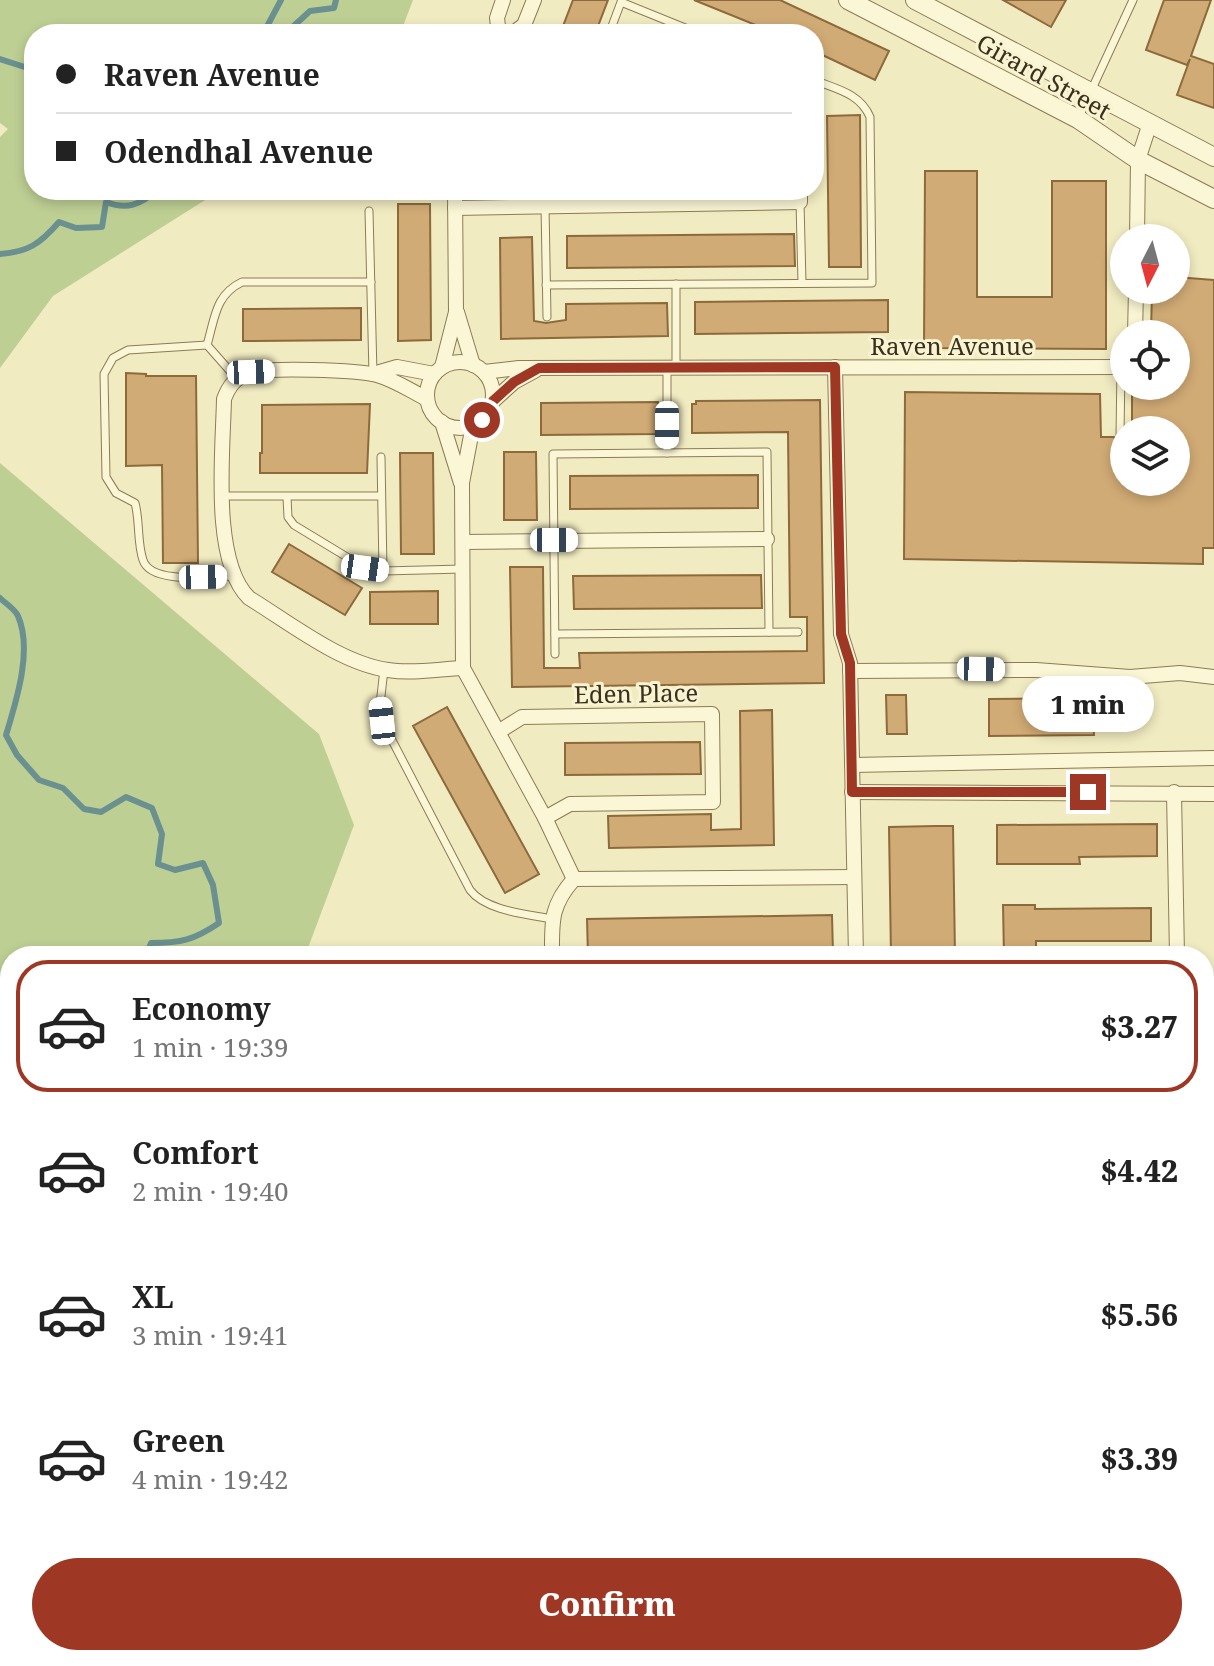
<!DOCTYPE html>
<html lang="en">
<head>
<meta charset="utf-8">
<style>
	:root { --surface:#fff; --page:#f6f6f6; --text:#222; --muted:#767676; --line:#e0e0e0; --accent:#9e3824 }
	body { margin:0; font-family:"Noto Serif",serif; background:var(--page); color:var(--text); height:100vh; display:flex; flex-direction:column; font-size:30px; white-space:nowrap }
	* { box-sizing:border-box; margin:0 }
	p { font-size:26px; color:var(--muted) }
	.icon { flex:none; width:44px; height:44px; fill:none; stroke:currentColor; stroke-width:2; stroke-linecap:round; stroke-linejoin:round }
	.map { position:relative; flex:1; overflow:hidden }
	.panel { position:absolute; left:0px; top:946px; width:1214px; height:720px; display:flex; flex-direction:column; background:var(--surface); border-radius:32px 32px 0 0; box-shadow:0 4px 12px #0003 }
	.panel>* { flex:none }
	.guide { position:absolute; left:24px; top:24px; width:800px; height:176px; border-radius:32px; box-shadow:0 4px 12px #0003; display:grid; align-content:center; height:176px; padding:0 32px; background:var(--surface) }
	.needle { width:52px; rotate:186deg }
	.controls { position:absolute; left:1110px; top:224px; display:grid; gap:16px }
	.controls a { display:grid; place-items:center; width:80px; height:80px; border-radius:50%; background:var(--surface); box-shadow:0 4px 12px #0003; font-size:40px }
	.end { position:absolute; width:36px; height:36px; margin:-18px; border:10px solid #9e3824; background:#fff; box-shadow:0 0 0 4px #fff }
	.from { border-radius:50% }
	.bubble { position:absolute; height:56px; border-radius:28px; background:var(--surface); box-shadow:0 4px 12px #0003; font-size:26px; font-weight:800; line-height:56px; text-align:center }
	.car { position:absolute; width:24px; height:48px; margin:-24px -12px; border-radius:10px; box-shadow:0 0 6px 2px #0007; background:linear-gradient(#fff 24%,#345 0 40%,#fff 0 76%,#345 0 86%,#fff 0) }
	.guide b { display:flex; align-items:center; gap:28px; height:76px; font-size:30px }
	.guide b+b { border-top:2px solid var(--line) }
	.guide i { width:20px; height:20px; background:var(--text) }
	ul { padding:14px 0 0; list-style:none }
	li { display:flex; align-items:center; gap:24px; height:132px; margin:0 16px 12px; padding:0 16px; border:4px solid transparent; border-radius:32px }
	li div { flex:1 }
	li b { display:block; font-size:30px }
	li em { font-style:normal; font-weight:800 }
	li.selected { border-color:var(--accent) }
	li>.icon { width:72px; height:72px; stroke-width:1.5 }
	.primary-button { display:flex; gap:16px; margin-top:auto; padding:16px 32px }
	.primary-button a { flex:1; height:92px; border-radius:48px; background:var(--accent); color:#fff; font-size:32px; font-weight:800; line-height:92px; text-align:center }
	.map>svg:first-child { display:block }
</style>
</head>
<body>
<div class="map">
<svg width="1214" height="1666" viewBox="0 0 1214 1666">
	<rect width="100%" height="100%" fill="#f1ebc1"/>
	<g fill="#becf94">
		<polygon points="0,0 413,0 400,34 34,34 34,190 221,190 53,296 0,368 0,137 8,129 0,123"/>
		<polygon points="0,463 319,734 354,825 305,956 10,956 10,1129 0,1128"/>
		<polygon points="0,1479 10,1485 10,1656 230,1656 235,1666 0,1666"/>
		<polygon points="366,1656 623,1656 630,1666 371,1666"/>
	</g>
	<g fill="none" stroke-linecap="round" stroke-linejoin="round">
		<g stroke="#6a918f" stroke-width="6">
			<polyline points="263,34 281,0"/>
			<polyline points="285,34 310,11 334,8 336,0"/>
			<polyline points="0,59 34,70"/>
			<path d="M0 254C28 252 40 244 59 222L76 228 102 227 106 202C127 210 140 205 157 190"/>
			<path d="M0 598C5 603 15 609 18 616 33 650 16 702 6 735L17 755 39 780 63 788 84 809 101 812 126 797 152 808 162 834 158 864 175 870 203 863 213 885 219 923C194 940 181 943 151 943L146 956"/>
			<polyline points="409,1666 409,1661 422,1656"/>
		</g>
	</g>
	<g fill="#d1ab75" stroke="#8c6a3c" stroke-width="2">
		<polygon points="573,0 608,0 595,34 560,34"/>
		<polygon points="694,0 780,0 889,51 875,80 814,51 814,34 778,34"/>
		<polygon points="1003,0 1066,0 1051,27"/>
		<polygon points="1164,0 1211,0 1191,56 1214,64 1214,108 1177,95 1190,59 1187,65 1146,50"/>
		<polygon points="860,115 861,267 829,267 827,116"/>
		<polygon points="925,171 977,171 977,297 1052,297 1052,181 1106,181 1106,349 924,348"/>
		<polygon points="398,204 430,204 431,340 398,341"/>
		<polygon points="794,234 795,266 567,268 567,236"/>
		<polygon points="532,237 534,321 546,323 566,320 566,304 667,303 668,336 501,339 500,238"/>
		<polygon points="1176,277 1214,280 1214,548 1203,548 1203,564 904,559 905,392 1100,394 1101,437 1114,437 1117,443 1124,442 1124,482 1176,482 1176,430 1132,430 1132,395 1150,395 1150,386 1176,386 1176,334 1151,334 1152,290 1176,290"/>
		<polygon points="888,300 888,332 695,334 695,302"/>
		<polygon points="361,308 361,340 243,341 243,309"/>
		<polygon points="126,373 146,374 146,376 196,376 198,563 163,563 162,465 126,466"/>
		<polygon points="820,400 824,683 512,687 510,567 543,567 544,668 580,668 579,653 807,651 807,617 790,617 788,432 692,433 692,404 696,404 696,401"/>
		<polygon points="658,402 659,434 541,435 541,403"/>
		<polygon points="370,404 367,473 260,473 260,453 262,453 262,405"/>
		<polygon points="504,452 536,452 537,520 504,520"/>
		<polygon points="400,453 433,453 434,554 401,554"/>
		<polygon points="758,475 758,508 570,509 570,476"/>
		<polygon points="289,544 362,588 345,615 272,572"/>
		<polygon points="761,575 762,608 574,609 573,576"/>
		<polygon points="438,591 438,624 370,624 370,592"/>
		<polygon points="886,695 906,695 907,734 887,734"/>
		<polygon points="1093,698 1094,735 989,736 989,699"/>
		<polygon points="447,707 539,874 505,893 413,726"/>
		<polygon points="772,710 774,845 609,848 608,816 711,814 711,830 741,829 740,711"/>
		<polygon points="700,742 701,774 565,775 565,743"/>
		<polygon points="1157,824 1157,856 1079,857 1080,864 997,864 997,825"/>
		<polygon points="936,826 953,826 955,956 891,956 889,827"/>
		<polygon points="1003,905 1035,905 1035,909 1151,908 1151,941 1036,941 1036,956 1004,956"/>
		<polygon points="832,915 833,954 588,956 587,919"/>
	</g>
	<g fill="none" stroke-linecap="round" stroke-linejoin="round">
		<g stroke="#8b7c57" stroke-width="9">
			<g id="service">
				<polyline points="609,34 621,2 700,34"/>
				<polyline points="1079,117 1133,0"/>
				<polyline points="800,202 802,283"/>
				<polyline points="369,211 373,374"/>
				<polyline points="676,284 676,368"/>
				<path d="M546 285 872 283 870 117C860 93 836 89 814 80"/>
				<polyline points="547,317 545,206 550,190"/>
				<path d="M207 345 128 350 113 358 104 374 106 477 116 493 135 503C140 521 137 543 143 560 151 585 211 576 233 576"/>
				<path d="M237 379 207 345C215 318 215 295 242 282H371"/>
				<polyline points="1120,437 1121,367"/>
				<polyline points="667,453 667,368"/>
				<polyline points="381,457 383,571"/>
				<polyline points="223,496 381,496"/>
				<polyline points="287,497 288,517 294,525 365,568 383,571 463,569"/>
				<polyline points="555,634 798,632"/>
				<polyline points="555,654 553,454 767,452 769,632"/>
				<path d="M384 669 380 705 382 721 470 890C486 911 527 914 552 919"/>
				<polyline points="1028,1656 1030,1666"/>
				<polyline points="766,1666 766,1656"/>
			</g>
		</g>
		<g stroke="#8b7c57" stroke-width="16">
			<g id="minor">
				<polyline points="499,34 497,18 503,0"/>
				<polyline points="512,34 524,25 534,0"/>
				<polyline points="455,208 800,202 800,190"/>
				<polyline points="1137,238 1138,160 1150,123"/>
				<polyline points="457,312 473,365"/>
				<polyline points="1135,334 1136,290"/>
				<circle cx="460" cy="395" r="33"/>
				<polyline points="442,367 456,312 455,190"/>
				<polyline points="835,367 841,634 850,663 856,956"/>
				<polyline points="484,372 519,368 1124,367"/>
				<polyline points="373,374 397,367 434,374"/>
				<path d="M427 399C411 391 395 380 377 375 358 370 266 367 248 373 235 378 229 386 224 399 223 451 211 561 249 598 290 623 340 663 388 670 412 674 439 669 463 668"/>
				<polyline points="493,401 514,382 536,370"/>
				<polyline points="442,422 461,483"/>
				<polyline points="473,425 462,483 463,668 545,818 574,879 854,877"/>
				<polyline points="463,542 767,539"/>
				<polyline points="850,671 1036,670 1130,677 1180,673 1214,677"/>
				<polyline points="498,732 522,717 712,714 713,802 570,804 545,818"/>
				<polyline points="852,765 1214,758"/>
				<polyline points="852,792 1214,794"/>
				<polyline points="1174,792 1177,956"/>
				<path d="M552 956C552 922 550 906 574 879"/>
				<polyline points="1204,1428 1214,1430"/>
			</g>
		</g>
		<g stroke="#8b7c57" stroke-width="20">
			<g id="tertiary">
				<polyline points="848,0 1078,119 1138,160 1214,199"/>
				<polyline points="915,0 1214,157"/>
				<polyline points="1204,1388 1214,1338"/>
				<polyline points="1146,1666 1148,1656"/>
			</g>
		</g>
		<use href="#service" stroke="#fbf6d5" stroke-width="7"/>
		<use href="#minor" stroke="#fbf6d5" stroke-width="14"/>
		<use href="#tertiary" stroke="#fbf6d5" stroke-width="18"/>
	</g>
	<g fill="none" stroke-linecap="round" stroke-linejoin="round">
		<polyline stroke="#9e3824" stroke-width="10" points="482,420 493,401 514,382 539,368 835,367 841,634 850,663 852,792 1088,792"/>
	</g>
	<g text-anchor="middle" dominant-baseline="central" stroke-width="6" stroke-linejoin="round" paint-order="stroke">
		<g font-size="24" fill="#3a301d" stroke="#f8f3d1">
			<text transform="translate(1044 76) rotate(29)">Girard Street</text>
			<text x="952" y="345">Raven Avenue</text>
			<text transform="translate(636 693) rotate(-1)">Eden Place</text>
		</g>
	</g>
</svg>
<div class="controls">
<a><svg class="needle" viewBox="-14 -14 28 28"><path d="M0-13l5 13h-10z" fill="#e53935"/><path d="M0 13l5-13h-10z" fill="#767676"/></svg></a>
<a><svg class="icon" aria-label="locate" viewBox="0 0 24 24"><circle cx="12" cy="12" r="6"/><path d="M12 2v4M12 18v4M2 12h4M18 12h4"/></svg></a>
<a><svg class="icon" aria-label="layers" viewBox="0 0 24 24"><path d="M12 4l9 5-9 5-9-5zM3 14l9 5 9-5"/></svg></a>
</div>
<i class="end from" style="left:482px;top:420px"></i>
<i class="end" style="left:1088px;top:792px"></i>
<div class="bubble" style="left:1022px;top:676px;width:132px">1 min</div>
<i class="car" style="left:251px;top:372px;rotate:88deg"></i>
<i class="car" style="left:667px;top:425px;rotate:180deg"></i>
<i class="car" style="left:554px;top:540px;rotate:90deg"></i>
<i class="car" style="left:365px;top:568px;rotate:98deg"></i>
<i class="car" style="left:203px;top:577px;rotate:89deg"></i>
<i class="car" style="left:981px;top:669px;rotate:91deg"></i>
<i class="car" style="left:382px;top:721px;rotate:354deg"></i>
<div class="guide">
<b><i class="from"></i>Raven Avenue</b>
<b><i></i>Odendhal Avenue</b>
</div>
<section class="panel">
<ul>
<li class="selected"><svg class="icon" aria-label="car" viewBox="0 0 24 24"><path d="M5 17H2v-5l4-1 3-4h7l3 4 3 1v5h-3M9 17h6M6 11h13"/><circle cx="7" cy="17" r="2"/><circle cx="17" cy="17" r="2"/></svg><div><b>Economy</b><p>1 min · 19:39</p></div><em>$3.27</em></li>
<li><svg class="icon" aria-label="car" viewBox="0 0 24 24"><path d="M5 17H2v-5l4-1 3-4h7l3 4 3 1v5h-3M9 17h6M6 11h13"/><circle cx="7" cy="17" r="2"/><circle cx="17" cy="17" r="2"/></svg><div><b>Comfort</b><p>2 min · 19:40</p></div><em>$4.42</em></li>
<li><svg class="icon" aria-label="car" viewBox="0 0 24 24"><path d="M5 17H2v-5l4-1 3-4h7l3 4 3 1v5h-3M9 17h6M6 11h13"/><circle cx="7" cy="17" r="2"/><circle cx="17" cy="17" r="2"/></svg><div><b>XL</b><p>3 min · 19:41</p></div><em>$5.56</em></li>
<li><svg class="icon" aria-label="car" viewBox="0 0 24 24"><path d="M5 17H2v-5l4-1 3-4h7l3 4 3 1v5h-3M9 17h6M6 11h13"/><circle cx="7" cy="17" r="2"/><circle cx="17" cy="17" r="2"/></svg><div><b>Green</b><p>4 min · 19:42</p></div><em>$3.39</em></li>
</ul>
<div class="primary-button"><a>Confirm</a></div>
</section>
</div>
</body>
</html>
